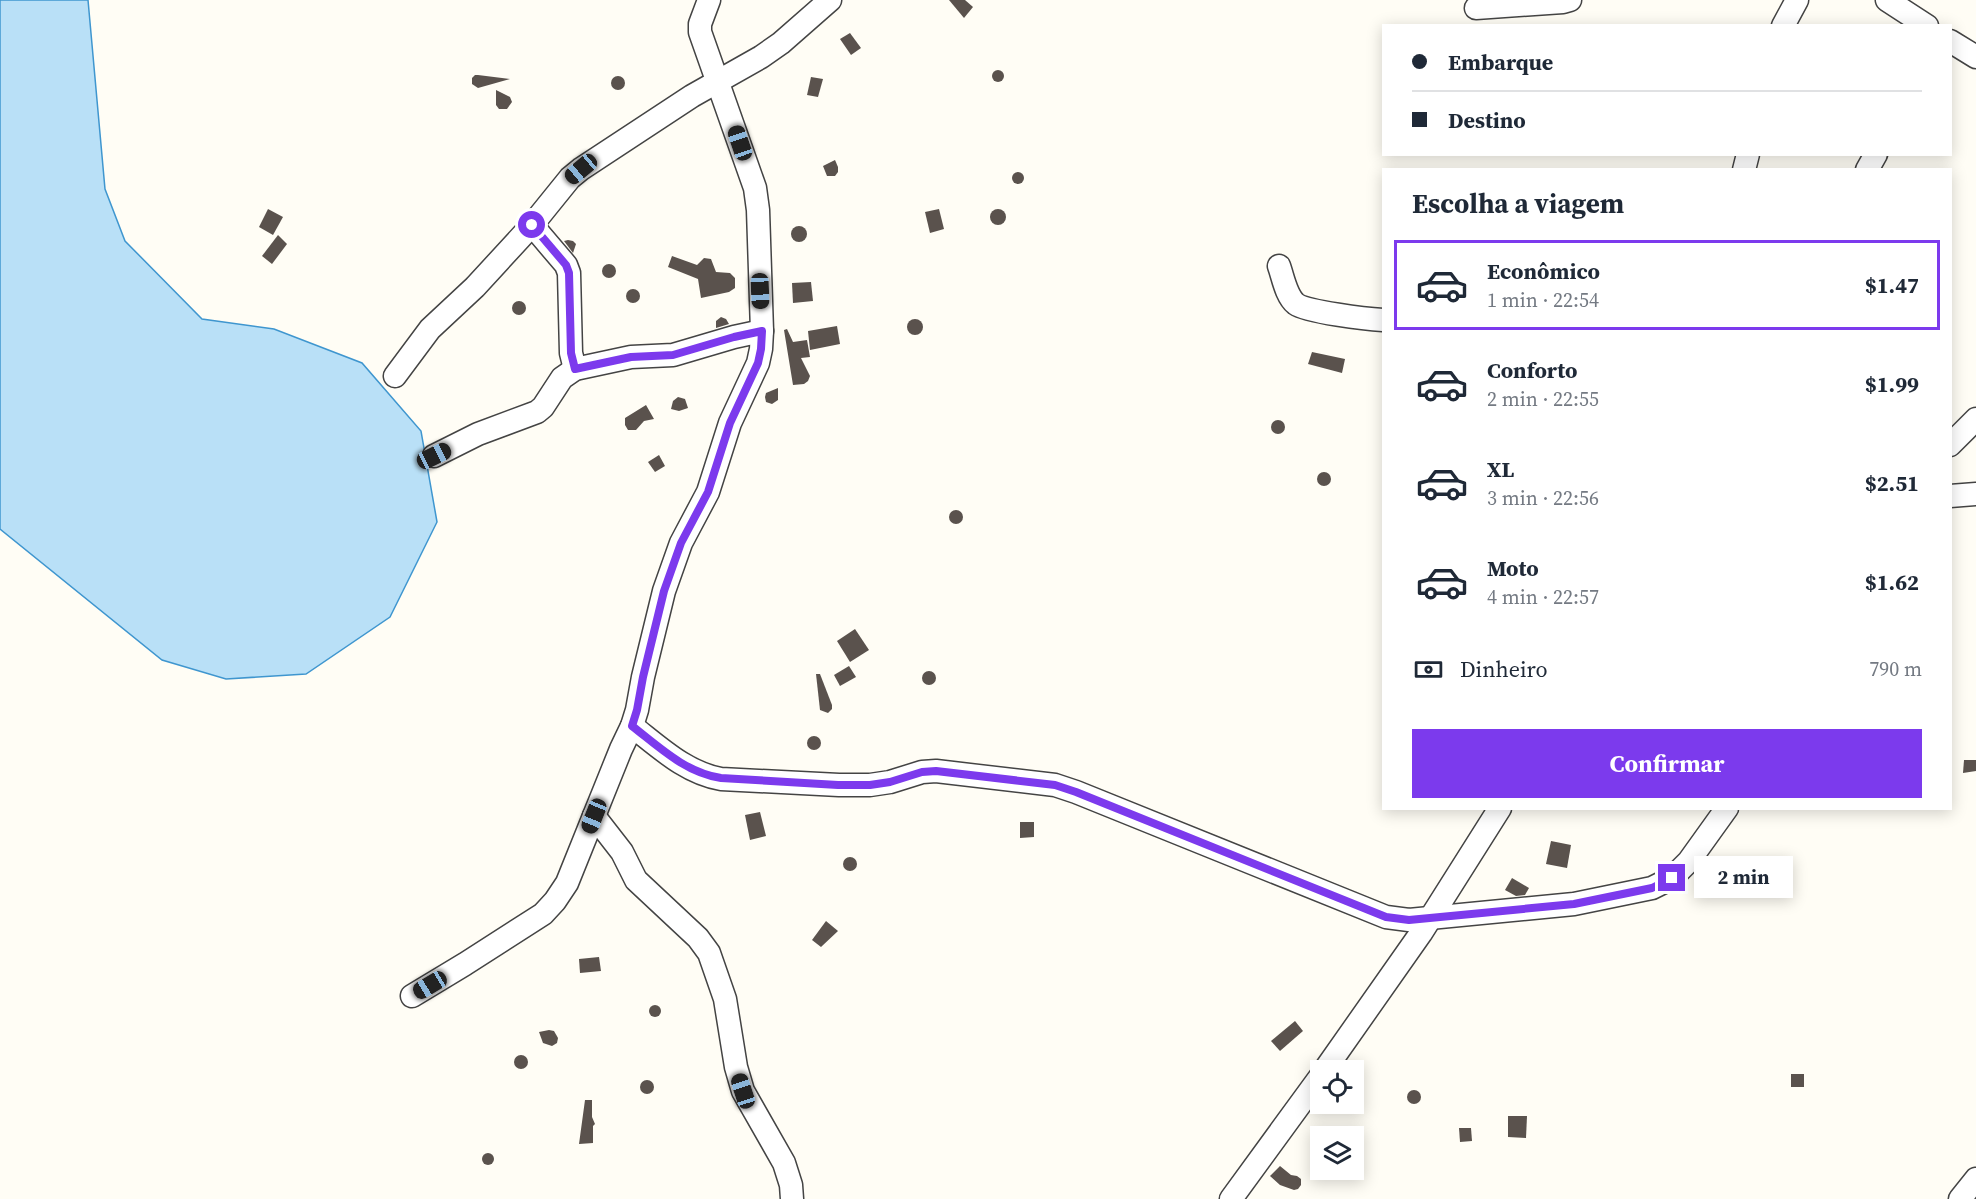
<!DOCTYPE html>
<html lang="pt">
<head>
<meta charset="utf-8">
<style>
	:root { --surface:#fff; --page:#f2f2f3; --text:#1f2937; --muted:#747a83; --line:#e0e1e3; --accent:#7c3aed }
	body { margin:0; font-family:"Source Serif 4",serif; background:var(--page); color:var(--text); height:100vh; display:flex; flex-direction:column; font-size:22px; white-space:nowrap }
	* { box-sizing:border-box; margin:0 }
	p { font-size:20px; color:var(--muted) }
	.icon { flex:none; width:33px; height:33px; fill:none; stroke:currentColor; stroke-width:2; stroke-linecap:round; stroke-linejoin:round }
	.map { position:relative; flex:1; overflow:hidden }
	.drawer { position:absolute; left:1382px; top:168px; width:570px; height:642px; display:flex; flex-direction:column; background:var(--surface); border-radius:0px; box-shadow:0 3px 15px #0003 }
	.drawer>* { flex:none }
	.top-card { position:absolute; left:1382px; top:24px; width:570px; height:132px; border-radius:0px; box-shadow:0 3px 15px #0003; display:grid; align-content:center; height:132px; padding:0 30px; background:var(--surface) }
	.controls { position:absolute; left:1310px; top:1060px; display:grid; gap:12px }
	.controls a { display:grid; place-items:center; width:54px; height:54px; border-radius:0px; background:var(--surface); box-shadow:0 3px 15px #0003; font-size:30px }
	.end { position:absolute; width:27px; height:27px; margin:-14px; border:8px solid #7c3aed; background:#fff; box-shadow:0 0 0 3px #fff }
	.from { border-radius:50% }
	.bubble { position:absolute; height:42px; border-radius:0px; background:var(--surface); box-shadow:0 3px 15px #0003; font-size:20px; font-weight:700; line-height:42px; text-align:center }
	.car { position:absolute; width:18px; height:36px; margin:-18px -9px; border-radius:8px; box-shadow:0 0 4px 2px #0007; background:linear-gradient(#222 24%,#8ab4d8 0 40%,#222 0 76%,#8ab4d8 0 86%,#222 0) }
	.top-card b { display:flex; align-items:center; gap:21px; height:57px; font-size:22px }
	.top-card b+b { border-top:2px solid var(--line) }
	.top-card i { width:15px; height:15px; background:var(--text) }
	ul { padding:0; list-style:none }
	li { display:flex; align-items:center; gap:18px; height:90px; margin:0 12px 9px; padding:0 18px; border:3px solid transparent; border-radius:0px }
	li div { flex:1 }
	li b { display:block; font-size:22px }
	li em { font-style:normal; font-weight:700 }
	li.current { border-color:var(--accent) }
	li>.icon { width:54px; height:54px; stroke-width:1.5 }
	h2 { padding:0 30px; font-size:27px; line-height:72px }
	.pay { display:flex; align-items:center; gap:15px; height:66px; padding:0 30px; font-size:22px }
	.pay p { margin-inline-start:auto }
	.cta { display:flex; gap:12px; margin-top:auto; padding:12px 30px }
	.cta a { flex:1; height:69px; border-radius:0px; background:var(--accent); color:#fff; font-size:24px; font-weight:700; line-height:69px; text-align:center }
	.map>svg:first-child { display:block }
</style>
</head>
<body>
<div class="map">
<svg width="1976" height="1199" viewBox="0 0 1976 1199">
	<rect width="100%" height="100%" fill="#fffdf5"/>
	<polygon fill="#b9e0f7" stroke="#3f96cf" stroke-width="1.5" points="0,0 88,0 105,189 125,241 202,319 274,329 362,363 421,431 437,522 390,617 306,674 226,679 162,660 0,529"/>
	<g fill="#5a524d">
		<polygon points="949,0 965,0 973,7 964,18"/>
		<polygon points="850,33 861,48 851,55 840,39"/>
		<circle cx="998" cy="76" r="6"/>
		<polygon points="475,75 478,75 510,79 478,88 472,84 472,78"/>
		<circle cx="618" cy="83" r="7"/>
		<polygon points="811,77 823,79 818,97 807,95"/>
		<polygon points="496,90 510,97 512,102 507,109 499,109 496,105"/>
		<polygon points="835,160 838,167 838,172 835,176 827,176 823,166"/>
		<circle cx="1018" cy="178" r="6"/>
		<polygon points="268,209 283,217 273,235 259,227"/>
		<polygon points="939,209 944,229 930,233 925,212"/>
		<circle cx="998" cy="217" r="8"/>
		<circle cx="799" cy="234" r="8"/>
		<polygon points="278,235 287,244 272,264 262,256"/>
		<polygon points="568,240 573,241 576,244 573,253 564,241"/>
		<polygon points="672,256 697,265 704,258 711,259 716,272 730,273 735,278 735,288 729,292 701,298 698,279 668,267"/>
		<circle cx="609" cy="271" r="7"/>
		<polygon points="811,282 813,301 793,303 792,283"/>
		<circle cx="633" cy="296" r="7"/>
		<circle cx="519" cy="308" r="7"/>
		<polygon points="721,317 726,319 729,324 716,328 716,321"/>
		<circle cx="915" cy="327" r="8"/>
		<polygon points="837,326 840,344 810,350 808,331"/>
		<polygon points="787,329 793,342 807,340 810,357 801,358 810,376 808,381 804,384 793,385 784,330"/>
		<polygon points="1312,352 1345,359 1342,373 1308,364"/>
		<polygon points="778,388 778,400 772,404 766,402 765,397 766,393"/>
		<polygon points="678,397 685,399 688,408 679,411 671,409 673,401"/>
		<polygon points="646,405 654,419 644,421 636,430 628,430 625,425 625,418"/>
		<circle cx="1278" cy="427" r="7"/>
		<polygon points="659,455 665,466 655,472 648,462"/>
		<circle cx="1324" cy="479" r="7"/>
		<circle cx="956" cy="517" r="7"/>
		<polygon points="855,629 869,650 850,662 837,641"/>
		<polygon points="849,666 856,677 840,686 834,675"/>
		<circle cx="929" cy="678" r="7"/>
		<polygon points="816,674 820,674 832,705 832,709 828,713 820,710"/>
		<circle cx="814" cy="743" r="7"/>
		<polygon points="1964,760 1976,760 1976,771 1963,773"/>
		<polygon points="760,812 766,836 750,840 745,815"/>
		<polygon points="1020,822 1034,822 1034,837 1020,838"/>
		<polygon points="1551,841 1571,845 1567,868 1546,864"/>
		<circle cx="850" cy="864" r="7"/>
		<polygon points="1512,878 1529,888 1525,895 1516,896 1505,890"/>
		<polygon points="826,921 838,931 821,947 812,940"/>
		<polygon points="599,957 601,971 580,973 579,959"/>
		<circle cx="655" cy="1011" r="6"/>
		<polygon points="1295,1021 1303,1031 1280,1051 1271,1041"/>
		<polygon points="549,1030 554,1031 558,1038 557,1043 552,1046 543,1043 539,1032"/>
		<circle cx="521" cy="1062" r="7"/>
		<rect x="1791" y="1074" width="13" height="13"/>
		<circle cx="647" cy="1087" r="7"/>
		<circle cx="1414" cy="1097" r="7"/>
		<polygon points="585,1100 592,1100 592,1117 595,1124 593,1126 593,1143 579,1144"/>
		<polygon points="1508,1116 1527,1116 1526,1138 1508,1137"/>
		<polygon points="1459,1128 1471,1128 1472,1141 1460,1142"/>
		<circle cx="488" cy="1159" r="6"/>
		<polygon points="1280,1166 1291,1175 1297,1176 1301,1179 1301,1185 1298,1189 1294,1190 1280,1185 1270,1176"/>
	</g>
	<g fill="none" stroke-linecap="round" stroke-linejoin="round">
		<g stroke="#444" stroke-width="25">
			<g id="minor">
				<polyline points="1887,0 1927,26"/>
				<polyline points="1476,8 1563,2 1570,0"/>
				<polyline points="1783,26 1797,0"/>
				<polyline points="1950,41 1976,57"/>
				<polyline points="1744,170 1748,154"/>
				<polyline points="1867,170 1876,154"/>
				<polyline points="532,225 566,265 569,273 571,353 575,369"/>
				<path d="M1279 266C1283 277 1286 296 1296 304 1307 312 1367 319 1383 320"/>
				<polyline points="395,376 430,329 475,287 532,225 570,178 581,169 692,96 761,57 781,43 830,0"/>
				<polyline points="1950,445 1976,419"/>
				<polyline points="434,456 478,434 537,412 543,407 562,378 575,369 631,357 673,355 734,337 762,331"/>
				<polyline points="1950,496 1976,494"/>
				<path d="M632 726C659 747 686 773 721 779L839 785H870L890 782 922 772 936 771 1055 785 1076 792 1386 917 1409 920 1574 904 1652 888 1672 878 1689 861 1727 808"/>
				<polyline points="594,816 622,852 636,880 698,938 709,953 725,999 736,1067 743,1091 784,1163 791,1185 792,1199"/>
				<polyline points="412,996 465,964 543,914 555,901 567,883 621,749 632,726 637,710 643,677 664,591 681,543 708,492 730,423 758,363 761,349 762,331 758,210 755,188 700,32 700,24 709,0"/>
				<polyline points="1324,1071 1421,933 1500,808"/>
				<polyline points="1231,1199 1320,1077"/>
				<polyline points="1960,1199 1976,1179"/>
			</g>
		</g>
		<use href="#minor" stroke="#fff" stroke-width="22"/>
	</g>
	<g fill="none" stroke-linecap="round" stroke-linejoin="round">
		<path stroke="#7c3aed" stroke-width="8" d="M532 225 566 265 569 273 571 353 575 369 631 357 673 355 734 337 762 331 761 349 758 363 730 423 708 492 681 543 664 591 643 677 637 710 632 726C659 747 686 773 721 778L838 785H870L890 782 922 772 936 771 1055 785 1076 792 1386 917 1409 920 1574 904 1652 888 1672 878"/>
	</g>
</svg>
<div class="controls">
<a><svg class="icon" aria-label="locate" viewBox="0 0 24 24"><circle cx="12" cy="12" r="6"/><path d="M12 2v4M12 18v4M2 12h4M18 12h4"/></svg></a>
<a><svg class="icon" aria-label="layers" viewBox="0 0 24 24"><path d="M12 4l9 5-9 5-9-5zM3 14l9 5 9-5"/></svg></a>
</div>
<i class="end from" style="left:532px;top:225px"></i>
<i class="end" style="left:1672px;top:878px"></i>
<div class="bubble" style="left:1694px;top:856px;width:99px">2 min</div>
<i class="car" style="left:740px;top:143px;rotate:341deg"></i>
<i class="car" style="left:581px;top:169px;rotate:230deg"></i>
<i class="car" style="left:760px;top:291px;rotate:178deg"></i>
<i class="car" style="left:434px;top:456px;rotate:64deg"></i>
<i class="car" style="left:594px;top:816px;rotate:202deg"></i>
<i class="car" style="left:430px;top:985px;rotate:239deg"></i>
<i class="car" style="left:743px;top:1091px;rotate:342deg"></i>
<div class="top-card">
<b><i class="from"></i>Embarque</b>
<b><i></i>Destino</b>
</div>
<section class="drawer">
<h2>Escolha a viagem</h2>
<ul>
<li class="current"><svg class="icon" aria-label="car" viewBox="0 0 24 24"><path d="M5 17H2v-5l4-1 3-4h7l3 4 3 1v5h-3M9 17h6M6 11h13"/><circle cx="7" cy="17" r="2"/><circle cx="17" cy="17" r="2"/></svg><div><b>Econômico</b><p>1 min · 22:54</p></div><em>$1.47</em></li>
<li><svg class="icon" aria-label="car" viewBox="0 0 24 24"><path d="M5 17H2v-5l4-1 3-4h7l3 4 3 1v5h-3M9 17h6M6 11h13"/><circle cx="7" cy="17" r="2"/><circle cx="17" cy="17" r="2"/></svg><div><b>Conforto</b><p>2 min · 22:55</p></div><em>$1.99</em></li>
<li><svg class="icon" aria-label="car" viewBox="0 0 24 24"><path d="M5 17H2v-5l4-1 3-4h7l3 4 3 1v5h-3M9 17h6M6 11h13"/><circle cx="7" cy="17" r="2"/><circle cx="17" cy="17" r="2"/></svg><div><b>XL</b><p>3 min · 22:56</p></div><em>$2.51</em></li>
<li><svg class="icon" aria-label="car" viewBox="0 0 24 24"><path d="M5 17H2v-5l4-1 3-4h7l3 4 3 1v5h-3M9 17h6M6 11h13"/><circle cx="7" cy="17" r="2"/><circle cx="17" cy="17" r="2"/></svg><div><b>Moto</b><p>4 min · 22:57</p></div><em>$1.62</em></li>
</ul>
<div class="pay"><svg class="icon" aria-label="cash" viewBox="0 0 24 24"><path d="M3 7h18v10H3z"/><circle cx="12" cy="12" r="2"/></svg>Dinheiro<p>790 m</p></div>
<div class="cta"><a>Confirmar</a></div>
</section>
</div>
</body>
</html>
